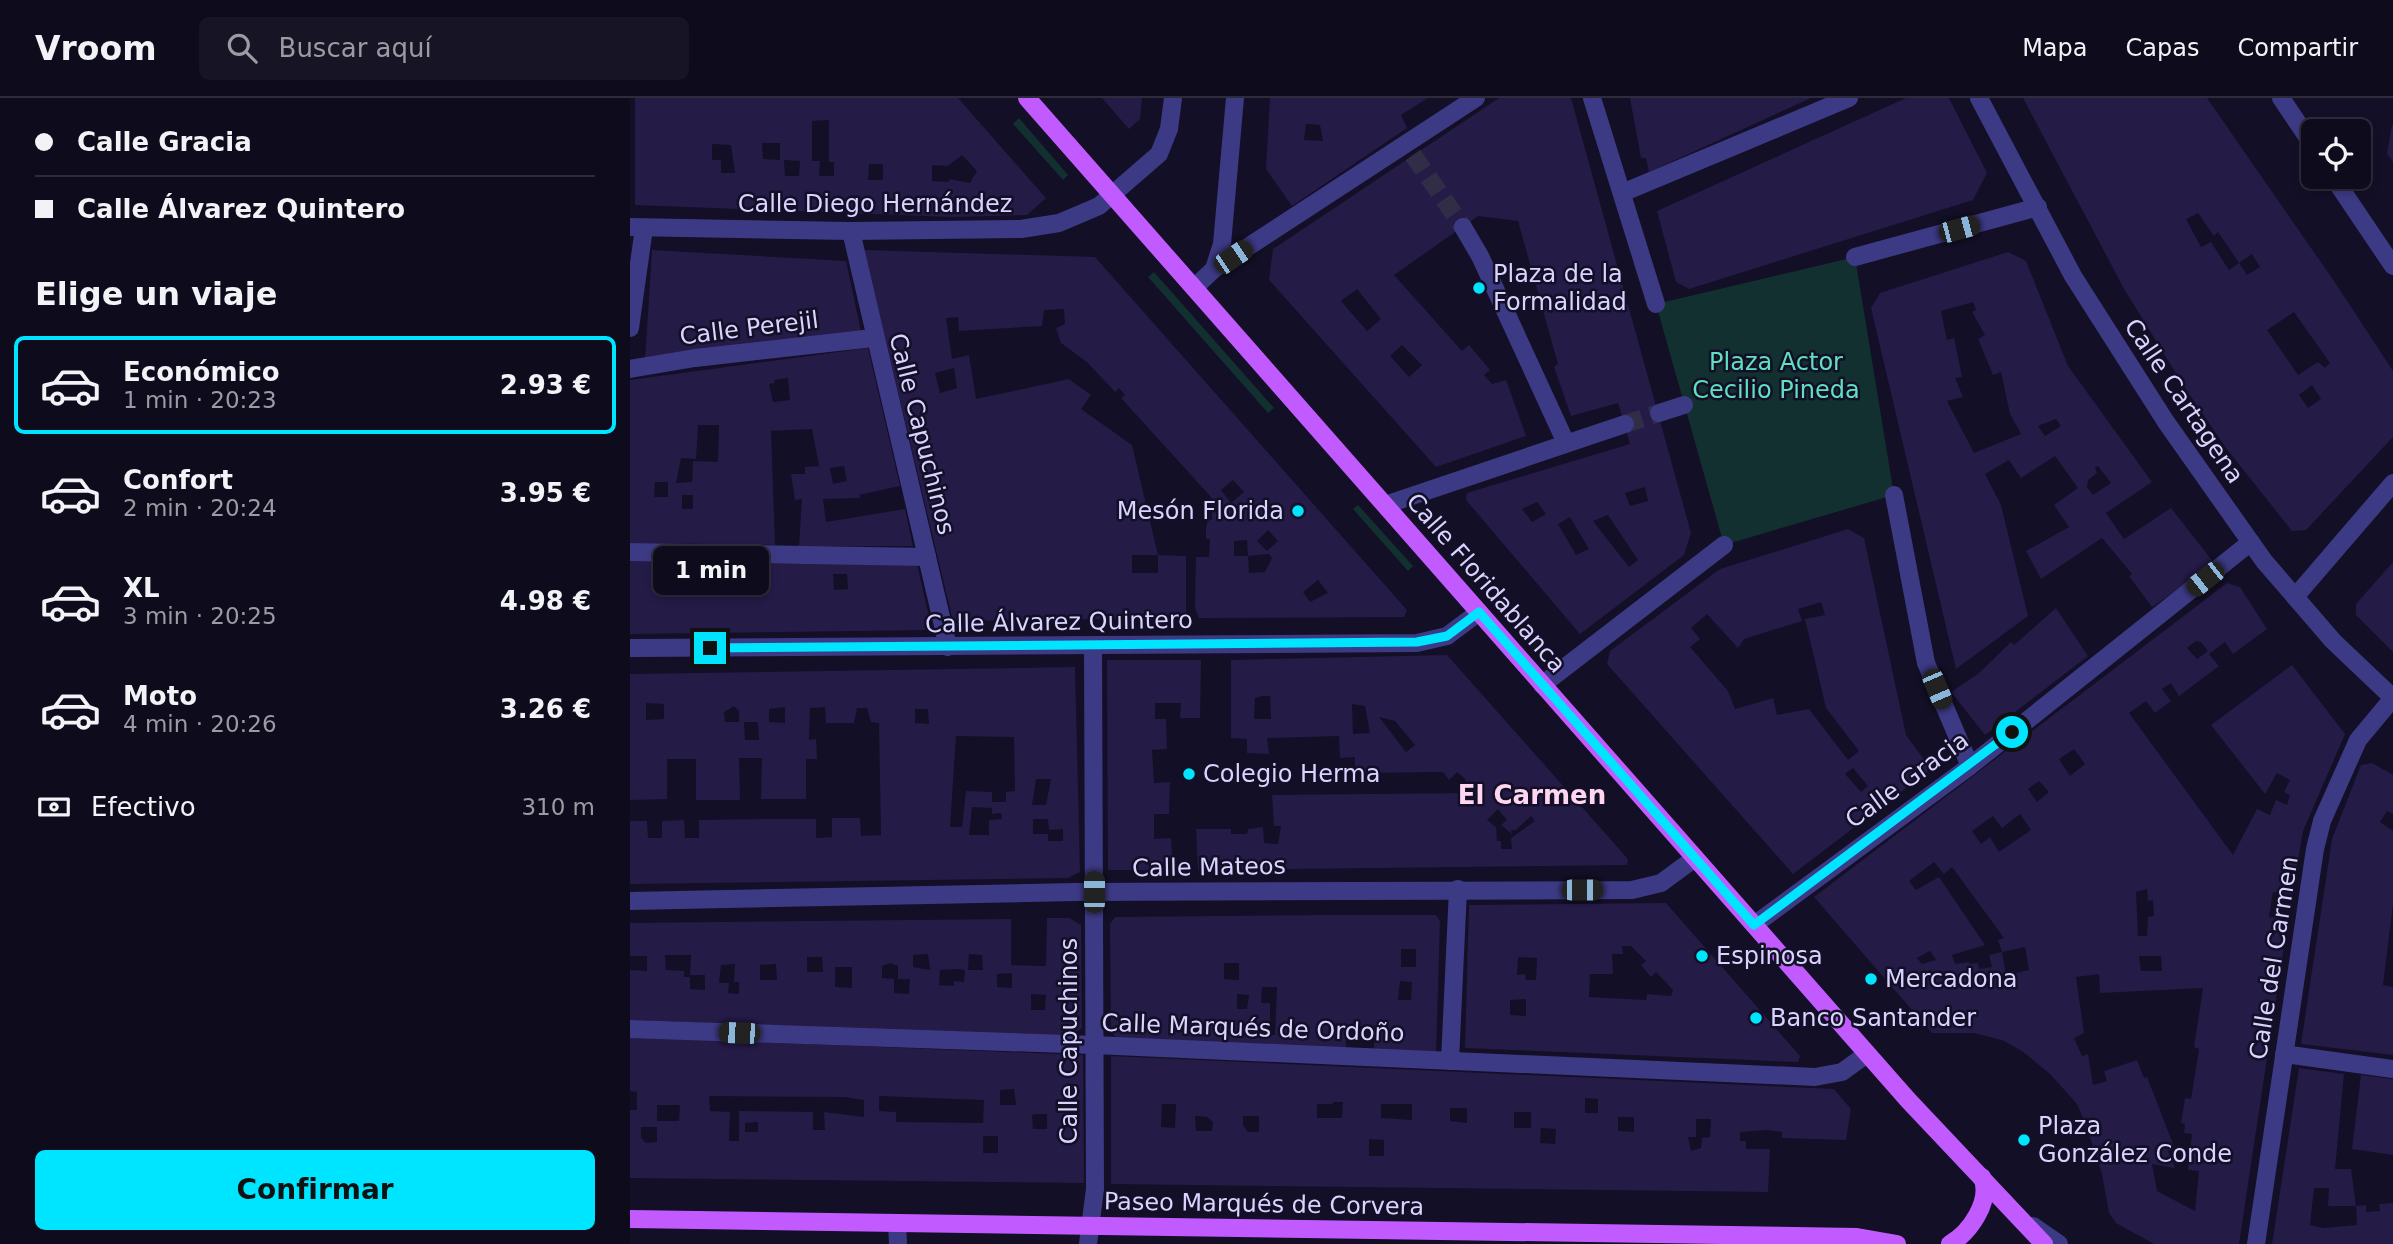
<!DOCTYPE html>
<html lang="es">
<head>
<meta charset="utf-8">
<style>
	:root { --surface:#0e0b1c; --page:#171425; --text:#f1f3f6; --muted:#9b9ba3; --line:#2e2b3b; --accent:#00e5ff }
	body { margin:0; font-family:"DejaVu Sans",sans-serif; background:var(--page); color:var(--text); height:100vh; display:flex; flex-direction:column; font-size:26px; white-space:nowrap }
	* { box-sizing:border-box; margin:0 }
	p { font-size:23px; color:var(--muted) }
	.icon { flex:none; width:38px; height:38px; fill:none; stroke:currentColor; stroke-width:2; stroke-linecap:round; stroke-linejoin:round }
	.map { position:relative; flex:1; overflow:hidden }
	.details { display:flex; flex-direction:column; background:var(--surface); width:630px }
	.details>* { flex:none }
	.banner { display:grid; align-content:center; height:154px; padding:0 35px; background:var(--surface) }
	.tools { position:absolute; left:1671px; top:21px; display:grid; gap:14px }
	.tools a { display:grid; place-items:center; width:70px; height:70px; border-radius:10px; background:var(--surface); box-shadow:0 4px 10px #0003,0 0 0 2px var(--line); font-size:35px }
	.end { position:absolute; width:32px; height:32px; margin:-16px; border:9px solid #00e5ff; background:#111; box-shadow:0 0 0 4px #111 }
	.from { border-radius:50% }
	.bubble { position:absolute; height:49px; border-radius:10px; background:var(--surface); box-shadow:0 4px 10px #0003,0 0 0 2px var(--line); font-size:23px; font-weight:600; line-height:49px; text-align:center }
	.car { position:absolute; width:21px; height:42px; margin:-21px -10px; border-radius:9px; box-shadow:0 0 5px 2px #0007; background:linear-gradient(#222 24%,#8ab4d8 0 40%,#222 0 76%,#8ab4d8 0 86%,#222 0) }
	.banner b { display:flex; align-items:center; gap:24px; height:66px; font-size:26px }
	.banner b+b { border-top:2px solid var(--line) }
	.banner i { width:18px; height:18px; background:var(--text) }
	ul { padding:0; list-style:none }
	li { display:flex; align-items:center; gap:21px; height:98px; margin:0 14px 10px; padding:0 21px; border:4px solid transparent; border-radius:10px }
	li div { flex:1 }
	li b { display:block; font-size:26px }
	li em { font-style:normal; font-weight:600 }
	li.selected { border-color:var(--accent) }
	li>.icon { width:63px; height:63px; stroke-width:1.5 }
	h2 { padding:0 35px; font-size:32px; line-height:84px }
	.pay { display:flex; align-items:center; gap:18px; height:77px; padding:0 35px; font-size:26px }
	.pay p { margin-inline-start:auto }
	.button { display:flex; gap:14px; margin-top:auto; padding:14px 35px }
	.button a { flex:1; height:80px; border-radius:10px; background:var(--accent); color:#111; font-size:28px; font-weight:600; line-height:80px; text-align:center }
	header { display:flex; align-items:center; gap:42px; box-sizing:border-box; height:98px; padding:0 35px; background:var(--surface); border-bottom:2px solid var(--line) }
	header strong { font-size:33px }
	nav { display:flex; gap:38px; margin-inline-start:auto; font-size:24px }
	.search { width:490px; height:63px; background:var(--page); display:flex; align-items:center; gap:18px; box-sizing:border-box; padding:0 24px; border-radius:10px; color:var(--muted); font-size:26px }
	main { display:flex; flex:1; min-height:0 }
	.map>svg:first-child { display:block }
</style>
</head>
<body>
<header>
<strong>Vroom</strong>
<div class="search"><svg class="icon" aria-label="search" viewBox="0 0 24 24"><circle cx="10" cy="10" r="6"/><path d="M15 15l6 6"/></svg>Buscar aquí</div>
<nav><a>Mapa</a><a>Capas</a><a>Compartir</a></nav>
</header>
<main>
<section class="details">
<div class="banner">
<b><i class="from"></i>Calle Gracia</b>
<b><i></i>Calle Álvarez Quintero</b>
</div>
<h2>Elige un viaje</h2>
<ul>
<li class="selected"><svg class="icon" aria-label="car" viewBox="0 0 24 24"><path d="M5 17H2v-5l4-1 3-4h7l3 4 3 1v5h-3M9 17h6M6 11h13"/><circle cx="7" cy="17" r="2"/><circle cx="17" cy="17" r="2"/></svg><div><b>Económico</b><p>1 min · 20:23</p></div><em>2.93 €</em></li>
<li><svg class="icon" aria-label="car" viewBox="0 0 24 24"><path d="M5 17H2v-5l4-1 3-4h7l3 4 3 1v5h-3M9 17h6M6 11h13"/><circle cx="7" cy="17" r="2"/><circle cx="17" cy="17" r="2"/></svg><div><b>Confort</b><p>2 min · 20:24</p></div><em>3.95 €</em></li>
<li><svg class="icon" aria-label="car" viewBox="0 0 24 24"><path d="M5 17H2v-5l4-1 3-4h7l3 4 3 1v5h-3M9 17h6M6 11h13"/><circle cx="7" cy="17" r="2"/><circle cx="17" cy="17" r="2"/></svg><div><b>XL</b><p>3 min · 20:25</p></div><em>4.98 €</em></li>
<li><svg class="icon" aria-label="car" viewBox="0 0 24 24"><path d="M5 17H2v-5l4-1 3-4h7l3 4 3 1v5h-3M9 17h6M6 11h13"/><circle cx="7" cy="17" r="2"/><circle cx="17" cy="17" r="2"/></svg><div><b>Moto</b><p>4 min · 20:26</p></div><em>3.26 €</em></li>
</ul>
<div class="pay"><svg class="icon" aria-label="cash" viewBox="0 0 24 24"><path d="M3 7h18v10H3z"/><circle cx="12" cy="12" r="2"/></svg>Efectivo<p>310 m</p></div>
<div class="button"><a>Confirmar</a></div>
</section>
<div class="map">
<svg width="1763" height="1146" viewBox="0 0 1763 1146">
	<rect width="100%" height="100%" fill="#130f26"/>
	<g fill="#12302f">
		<polygon points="389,20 438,77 433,82 383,26"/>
		<polygon points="1225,159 1264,397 1094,447 1026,206"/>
		<polygon points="524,174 644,310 638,315 518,179"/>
		<polygon points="728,407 783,468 778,473 723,411"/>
	</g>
	<g fill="#241b47" fill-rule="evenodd">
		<path d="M5 0H328L416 100 397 117 322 119 5 107ZM199 22V64H204V78H189L190 63H182V23ZM132 45H150V62L133 61ZM82 46 101 47 105 75H91V62H82ZM332 57 347 73 340 85 319 81V84L302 83V67L318 68ZM154 62 170 63 169 78H155ZM239 66H253V82H238Z"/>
		<polygon points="472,0 512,0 510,21 499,31"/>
		<path d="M640 0H798L771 17 777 30 662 108 636 71ZM676 26 690 27 693 43 674 42Z"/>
		<path d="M869 0H941L1061 435 1054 457 950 536 836 402 837 395 1000 346 988 305 941 318 924 269 928 266 888 123 848 118 764 177 832 253 839 247 860 272 854 277 862 286 876 282 896 338 806 369 639 182 643 151ZM727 191 751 221 737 233 711 203ZM772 247 792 267 779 279 760 258ZM1015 389 1018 403 1000 408 995 395ZM907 404 916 416 902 424 892 411ZM978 417 1008 462 999 469 963 423ZM940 419 959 451 946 457 928 426Z"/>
		<polygon points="1000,0 1181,0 1019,74 1016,60 1011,60"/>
		<polygon points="1276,0 1319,0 1357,75 1343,102 1059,191 1046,184 1027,113"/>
		<path d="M1393 0H1577L1706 186 1763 273V339L1676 432 1662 433 1596 350 1553 287 1493 189ZM1568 115 1584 138 1588 134 1609 165 1622 156 1630 169 1617 177 1609 165 1599 172 1581 144 1571 149 1556 121ZM1664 214 1700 265 1695 270 1688 264 1668 277 1637 232ZM1682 287 1691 301 1678 310 1669 297Z"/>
		<polygon points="1762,27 1763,27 1763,64 1757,56"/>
		<polygon points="22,152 216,163 231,233 15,262"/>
		<path d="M234 152 465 159 777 512 774 519 569 520 565 510 566 459H579L580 441H576V430L578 421 582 422 581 399 491 300 495 297 489 290 485 294 458 265 431 245 426 230 435 226 434 211 414 212 412 228 329 233 328 219 316 220 322 261 339 257 346 301 439 281 461 297 451 311 502 347 528 457H502V475H528V457L556 458V520L323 523ZM324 270 327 290 310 295 305 275ZM603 382 614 394 601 405 591 392ZM638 432 648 443 637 453 627 443ZM617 442 618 458H604V443ZM639 456 642 460 635 474 619 475 618 458ZM688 482 698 495 680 504 673 494Z"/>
		<path d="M1378 154 1396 163 1438 268 1522 384 1476 415 1494 441 1541 410 1585 466 1522 509 1499 478 1502 476 1472 440 1411 481 1396 453 1439 429 1424 407 1448 390 1425 358 1391 380 1379 362 1355 376 1371 407 1398 518 1326 571 1241 210 1250 195ZM1343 204 1346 212 1342 214 1355 237 1348 241 1363 277 1371 274 1380 316 1391 336 1344 355 1317 303 1333 299 1325 280 1332 279 1324 240 1317 242 1311 213ZM1426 321 1431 328 1415 338 1408 328ZM1468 368 1481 385 1463 397 1457 389 1458 382 1467 375 1465 370Z"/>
		<path d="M238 250 270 388 229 397 230 400 193 401 196 424 275 411 283 448H169L172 401 165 402 161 376H175V369L189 368 182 331 141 333 145 447 0 445V282ZM158 280 160 302 143 304 139 286 145 285 144 282ZM68 327H89L88 364 63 363 62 384 46 385 51 360 66 361ZM214 368 217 383 203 386 200 370ZM25 384H38V399H24ZM52 397H63V411H52Z"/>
		<path d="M1218 431 1234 440 1276 637 1301 671 1163 776 977 566 980 553 1090 471ZM1191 504 1195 517 1175 521 1196 610 1229 653 1218 662 1179 611 1147 617 1143 600 1105 611 1098 593 1060 549 1070 541 1061 530 1077 516 1108 550 1114 541 1172 523 1168 511ZM1223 670 1238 688 1231 694 1215 676Z"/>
		<path d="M24 459V466H287L302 532 0 536V461ZM203 476H217L218 491 204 492ZM93 479 94 498 80 499 79 480Z"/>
		<polygon points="1763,464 1763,554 1726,517 1726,506"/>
		<path d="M1597 485 1610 489 1637 531 1603 556 1595 544 1579 556 1589 568 1549 598 1541 585 1532 591 1541 603 1525 615 1516 603 1499 615 1603 757 1627 711 1640 717 1646 702 1657 707 1660 697 1654 694 1660 682 1647 675 1635 696 1581 627 1662 567 1715 636 1673 733 1662 797 1643 794 1639 819 1658 821 1609 1146H1524L1486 1125 1479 1115 1472 1076 1456 1027 1447 1006 1420 976 1392 953 1372 942 1344 935H1302L1184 799ZM1566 543 1571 544 1578 553 1567 561 1557 550ZM1444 651 1455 666 1440 678 1429 661ZM1409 683 1419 694 1407 704 1398 691ZM1390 716 1401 732 1369 754 1360 739 1351 746 1342 733 1363 718 1372 730ZM1304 764 1314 776 1322 769 1374 840 1368 842 1372 854 1395 849 1399 872 1376 877 1372 854 1359 857 1362 869 1349 871 1348 865 1339 866V864L1325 866 1322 857 1355 847 1309 779 1286 792 1279 783ZM1517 791 1518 803 1523 802 1524 818 1518 819 1517 838H1508L1506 794ZM1300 853 1306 862 1292 866 1287 860ZM1509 858H1531L1532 873H1511ZM1469 876 1470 895 1573 890 1564 949 1569 951 1561 1001 1555 1000 1551 1025 1555 1026 1554 1035 1562 1036 1558 1072 1569 1073 1565 1113 1527 1093 1522 1066 1545 1070 1538 1053 1545 1051 1517 979 1514 980 1507 962 1474 973 1477 983 1463 987 1458 956 1452 958 1444 940 1454 935 1446 879Z"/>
		<polygon points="1426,510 1458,558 1355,637 1321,594 1348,576 1381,544 1384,547"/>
		<path d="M817 557 998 761 997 767 568 772 566 731H601V736H617L618 731 633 729 634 745 648 746 651 728H644L642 697 840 695 836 690 835 681 827 674 819 682 813 674 725 675V659L710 660 709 638 637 640 639 656 617 655V641L601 640V562ZM632 598H640L641 621H624L625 600ZM722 606 735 608 740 635 723 636ZM749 619 765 623 785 647 776 654ZM868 711 877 722 871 727 882 736 881 732H886L901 718 905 723 881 740 882 751H871V743H867L866 729 857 722Z"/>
		<polygon points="477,562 571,562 570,620 550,620 551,605 525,605 525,621 536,621 537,651 522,652 524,685 540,684 539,716 524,716 524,741 541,740 543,772 478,772"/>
		<path d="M445 569 450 774 438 780 0 786V723H17L18 740H32V723L54 722 55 740H69V722L133 721H186V740L202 739V720H230L231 738 251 737 249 625 241 624 237 610H227L224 625H196L195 609 180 610 179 642 186 641 187 661H176V701H131L132 660H109L110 702H66V661H37V701L0 702V576ZM16 605 34 606V621L16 622ZM104 608 109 613V624H95L94 614ZM155 609V625L139 624V611ZM285 611H298L299 626 285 625ZM114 624H128L129 642H115ZM326 638 384 639 385 693 376 694V704H362V694L336 693 332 729H320ZM406 681H421L416 707H402ZM342 709 362 710V716L371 715 372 721 359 722V737H339ZM403 721H418L419 732 433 731V743H418V736H403Z"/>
		<polygon points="1742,665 1763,677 1763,716 1757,713 1750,724 1763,733 1763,806 1753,887 1763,889 1763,957 1671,946 1702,741 1731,667"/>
		<path d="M1036 805 1170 958 1168 964 835 950 839 807ZM992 848H1001L1016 863 1011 867 1021 879 1026 874 1043 892 1041 898 1017 896 1016 902 959 899 960 876H983L982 856H993ZM888 859 907 860 906 882H896L895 876 887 877ZM896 901V918L880 917V902Z"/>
		<path d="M692 817H806L810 823 806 956 744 953V928H716V951L488 941 481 934 480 826 485 819ZM771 851H786V869H771ZM594 865H609V882L594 881ZM770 883 782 884 781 902H768ZM632 889H647L645 937H640V905H631ZM607 896 619 897 617 911H607Z"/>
		<path d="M417 820H439L451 827 452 930 439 939 0 922V872L17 873V858H0V825L381 821V867L416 868ZM298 856 300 872 283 869V857ZM339 856 352 857 353 872H338ZM35 857H61L60 877H75V892L60 891V879H54V873L36 872ZM177 859H192L193 874H177ZM260 865 268 868V881H280L279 896 264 895V881L252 880V868ZM105 866 104 884H109V896L98 895 99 885H89L91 867ZM146 866 147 882H130V867ZM205 869H222V890L205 889ZM325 871 335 872 334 884 324 883V888L309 887 310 872ZM382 875V890L367 889V876ZM401 896 416 897 415 912H401Z"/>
		<path d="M0 939 453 957 454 1085 0 1080V1012H7V994L0 993ZM384 991 386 1007H370V992ZM79 998 214 999 234 1002V1019L194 1014 195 1032H183V1014L109 1013V1043H99L100 1014 80 1013ZM249 998 354 1002 353 1025 266 1024V1014L249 1013ZM27 1007H50L49 1023H27ZM406 1016H417V1031H403L402 1017ZM128 1024V1034H115V1025ZM11 1029H27V1044L16 1045 11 1040ZM353 1038H368V1055H353Z"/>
		<path d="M481 958 1204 991 1221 1011 1216 1042 1152 1040V1034L1137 1032 1110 1034V1043H1116V1051H1140L1138 1094 481 1086ZM955 1000 968 1001V1015H955ZM703 1004H713L712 1020H687V1006H703ZM532 1006H546L545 1030 531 1029ZM751 1006H782V1022L751 1020ZM820 1010H837V1025L820 1023ZM884 1014H901V1030H884ZM565 1018 577 1019 583 1024 582 1033H566ZM613 1018H629V1034H618L613 1027ZM988 1019H1004V1034L988 1033ZM1066 1021H1081L1080 1039 1072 1040 1071 1050 1061 1053 1058 1039H1066ZM911 1030 926 1031 925 1046 910 1045ZM739 1041 754 1042V1058H739Z"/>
		<polygon points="1669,970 1714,976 1705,1071 1721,1071 1726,1108 1698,1108 1699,1090 1684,1090 1680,1127 1693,1130 1727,1127 1726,1108 1736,1107 1736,1114 1750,1113 1749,1106 1763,1105 1763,1146 1642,1146"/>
		<polygon points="1731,977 1763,981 1763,1057 1722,1051"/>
	</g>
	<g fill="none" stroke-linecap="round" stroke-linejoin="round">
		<g stroke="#312d47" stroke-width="18" stroke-dasharray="18 9" stroke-linecap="butt">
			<polyline points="783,57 833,129"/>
			<polyline points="995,326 1029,315"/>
		</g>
		<g stroke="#3d3a85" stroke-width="18">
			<polyline points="962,0 1026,206"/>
			<polyline points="1349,0 1443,178 1536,324 1634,463 1703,543 1763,600"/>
			<polyline points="1651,0 1684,49"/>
			<polyline points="1703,79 1763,168"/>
			<polyline points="992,95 1219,0"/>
			<polyline points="0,129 221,133 391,131 429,125 469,108 529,56 539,31 543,0"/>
			<polyline points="833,129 850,158 936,345"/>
			<polyline points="221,133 318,549"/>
			<polyline points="1225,159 1408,109"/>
			<polyline points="584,171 592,146 605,0"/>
			<polyline points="564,190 584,171 846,0"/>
			<polyline points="0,230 14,130"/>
			<polyline points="0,271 65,260 243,240"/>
			<polyline points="1029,315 1054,307"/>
			<polyline points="1264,397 1296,565 1340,668"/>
			<polyline points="755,407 995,326"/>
			<polyline points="0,454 297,459"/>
			<polyline points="1665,499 1763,385"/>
			<polyline points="0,550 787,545 817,538 849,514"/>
			<polyline points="912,587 1094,447"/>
			<polyline points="0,803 446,794 1002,792 1031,785 1065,760"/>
			<polyline points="1124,827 1340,668 1621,444"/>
			<polyline points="0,931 464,947 1185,979 1212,974 1237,956"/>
			<polyline points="1654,956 1763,971"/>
			<polyline points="820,963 828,791"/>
			<polyline points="267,1125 268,1146"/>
			<polyline points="1403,1128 1429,1146"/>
			<polyline points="458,1146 465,1091 463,548"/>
			<polyline points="1626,1146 1685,751 1692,723 1728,642 1763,600"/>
		</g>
		<g stroke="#c25bff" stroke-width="18">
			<polyline points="397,0 1278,1002 1414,1146"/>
			<polyline points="0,1121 1227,1139 1267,1146"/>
			<path d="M1320 1146C1340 1134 1362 1103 1352 1079"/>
		</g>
	</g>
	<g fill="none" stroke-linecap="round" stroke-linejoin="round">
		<polyline stroke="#00e5ff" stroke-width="9" points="80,550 787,544 817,538 849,514 1124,827 1382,634"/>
	</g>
	<g fill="#00e5ff" stroke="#130f26" stroke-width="2.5">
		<circle cx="849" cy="190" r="7"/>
		<circle cx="668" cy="413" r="7"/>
		<circle cx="559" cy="676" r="7"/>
		<circle cx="1072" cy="858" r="7"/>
		<circle cx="1241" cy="881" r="7"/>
		<circle cx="1126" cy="920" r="7"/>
		<circle cx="1394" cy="1042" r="7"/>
	</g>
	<g text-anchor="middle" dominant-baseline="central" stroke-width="5" stroke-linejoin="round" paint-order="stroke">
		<g font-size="24" fill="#d9d4ff" stroke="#130f26">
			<text x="245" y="106">Calle Diego Hernández</text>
			<text transform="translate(119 230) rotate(-7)">Calle Perejil</text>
			<text transform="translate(1554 303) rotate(56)">Calle Cartagena</text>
			<text transform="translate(292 336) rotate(76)">Calle Capuchinos</text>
			<text transform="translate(856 485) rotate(49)">Calle Floridablanca</text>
			<text transform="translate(429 524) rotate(-1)">Calle Álvarez Quintero</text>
			<text transform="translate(1277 682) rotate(-36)">Calle Gracia</text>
			<text transform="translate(579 769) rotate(-1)">Calle Mateos</text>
			<text transform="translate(1644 860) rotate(-81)">Calle del Carmen</text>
			<text transform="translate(623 930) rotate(2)">Calle Marqués de Ordoño</text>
			<text transform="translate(439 943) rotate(-90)">Calle Capuchinos</text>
			<text transform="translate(634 1106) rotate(1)">Paseo Marqués de Corvera</text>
		</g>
		<g font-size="24" fill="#d9d4ff" stroke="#130f26" text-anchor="start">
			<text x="863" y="176">Plaza de la<tspan x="863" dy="28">Formalidad</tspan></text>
			<text x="654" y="413" text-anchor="end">Mesón Florida</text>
			<text x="573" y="676">Colegio Herma</text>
			<text x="1086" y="858">Espinosa</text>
			<text x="1255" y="881">Mercadona</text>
			<text x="1140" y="920">Banco Santander</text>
			<text x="1408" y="1028">Plaza<tspan x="1408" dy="28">González Conde</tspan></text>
		</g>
		<g font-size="24" fill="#5fe0c0" stroke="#130f26">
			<text x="1146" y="264">Plaza Actor<tspan x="1146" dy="28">Cecilio Pineda</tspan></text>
		</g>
		<g font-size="26" font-weight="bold" fill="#ffd6f0" stroke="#130f26">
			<text x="902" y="697">El Carmen</text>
		</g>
	</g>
</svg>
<div class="tools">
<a><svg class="icon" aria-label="locate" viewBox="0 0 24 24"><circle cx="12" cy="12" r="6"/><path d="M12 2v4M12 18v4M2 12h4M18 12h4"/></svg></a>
</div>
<i class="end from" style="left:1382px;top:634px"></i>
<i class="end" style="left:80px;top:550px"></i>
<div class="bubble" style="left:23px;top:448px;width:116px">1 min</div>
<i class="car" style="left:1329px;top:131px;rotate:75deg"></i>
<i class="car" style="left:603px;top:159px;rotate:56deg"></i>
<i class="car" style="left:1575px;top:481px;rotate:232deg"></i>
<i class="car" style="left:1307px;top:591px;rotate:157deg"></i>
<i class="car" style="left:952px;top:792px;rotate:90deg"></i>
<i class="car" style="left:464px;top:794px;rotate:0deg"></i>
<i class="car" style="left:109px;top:935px;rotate:272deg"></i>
</div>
</main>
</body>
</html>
